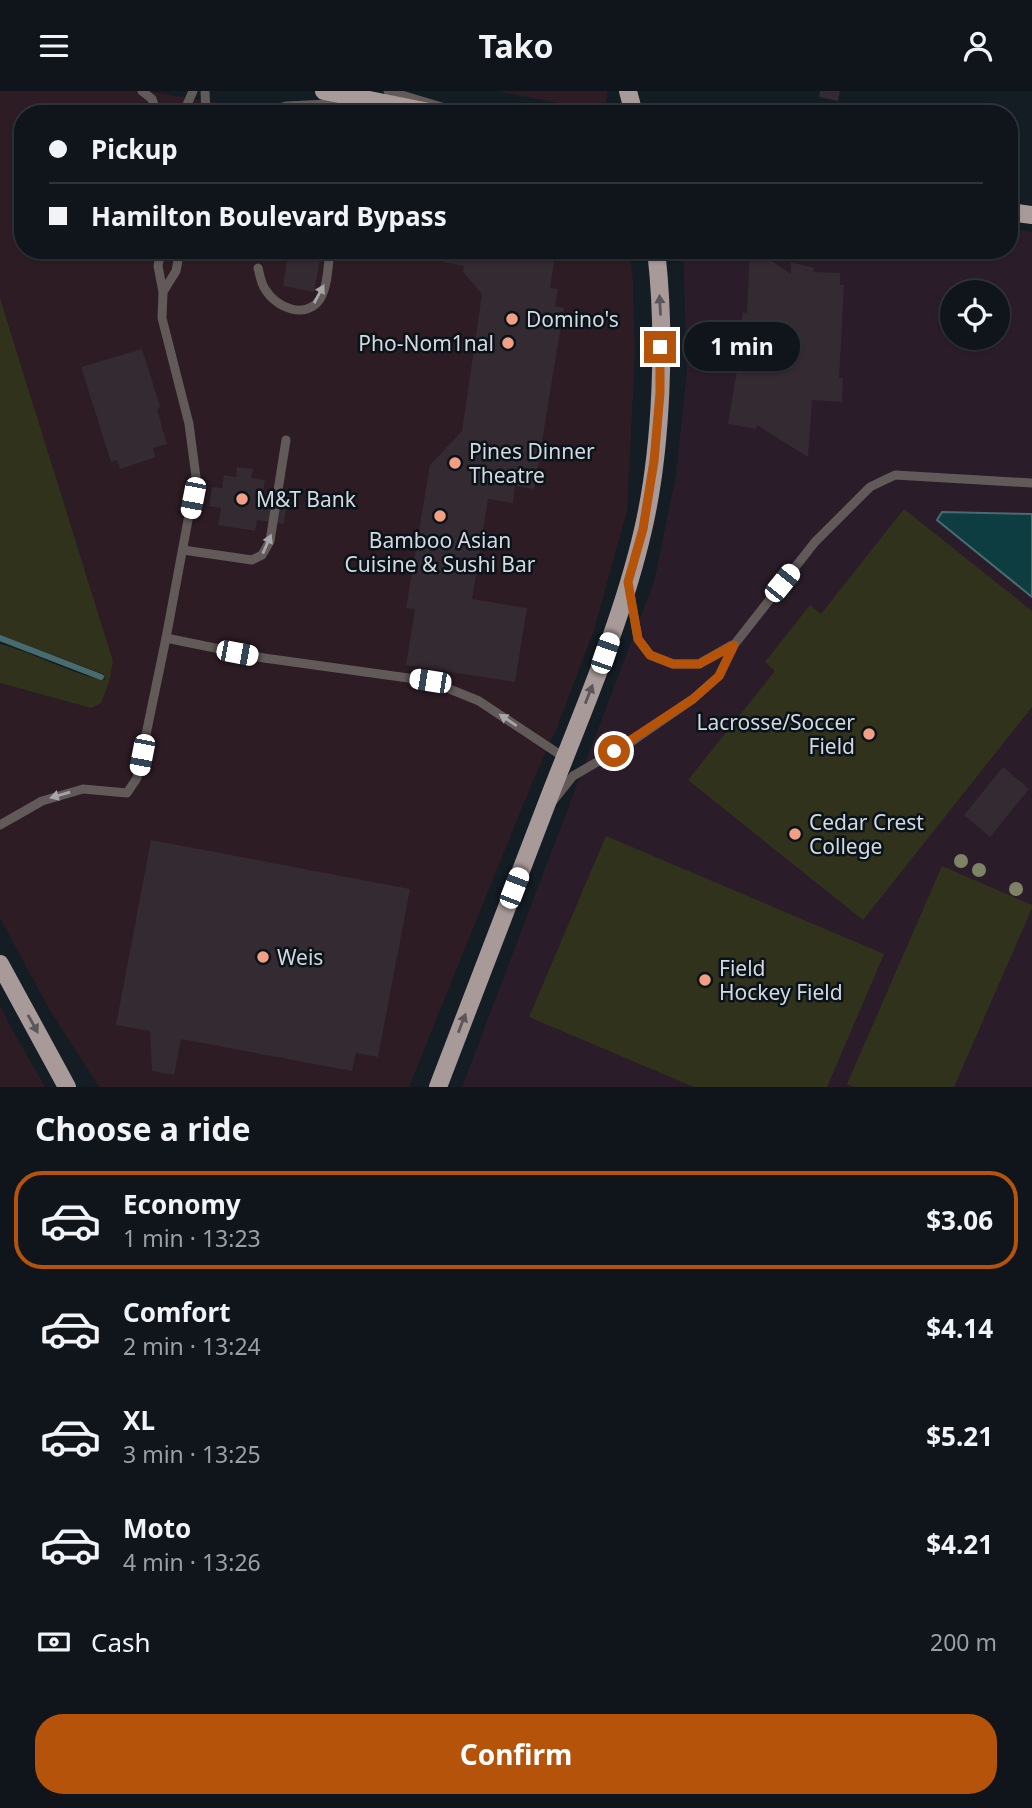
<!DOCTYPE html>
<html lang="en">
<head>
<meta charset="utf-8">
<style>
	:root { --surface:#0f151b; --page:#1d2228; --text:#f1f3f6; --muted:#9b9fa3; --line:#2f343a; --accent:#b45309 }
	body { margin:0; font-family:"Noto Sans",sans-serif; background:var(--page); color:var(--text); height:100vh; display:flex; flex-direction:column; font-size:26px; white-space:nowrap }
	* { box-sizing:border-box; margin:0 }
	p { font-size:23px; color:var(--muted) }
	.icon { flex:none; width:38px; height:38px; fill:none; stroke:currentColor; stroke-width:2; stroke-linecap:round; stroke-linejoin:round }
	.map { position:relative; height:996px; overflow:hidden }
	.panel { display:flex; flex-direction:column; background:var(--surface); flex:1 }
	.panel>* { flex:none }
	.hud { position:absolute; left:14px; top:14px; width:1004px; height:154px; border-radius:28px; box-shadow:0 2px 5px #0004,0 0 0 2px var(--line); display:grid; align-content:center; height:154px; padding:0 35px; background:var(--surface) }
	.controls { position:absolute; left:940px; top:189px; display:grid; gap:14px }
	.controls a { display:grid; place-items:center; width:70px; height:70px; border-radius:50%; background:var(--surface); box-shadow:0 2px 5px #0004,0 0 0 2px var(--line); font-size:35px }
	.end { position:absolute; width:32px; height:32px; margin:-16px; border:9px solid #b45309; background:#fff; box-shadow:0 0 0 4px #fff }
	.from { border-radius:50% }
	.bubble { position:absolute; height:49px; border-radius:24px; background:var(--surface); box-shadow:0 2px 5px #0004,0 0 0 2px var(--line); font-size:23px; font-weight:700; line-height:49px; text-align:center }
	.car { position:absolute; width:21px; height:42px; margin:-21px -10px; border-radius:9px; box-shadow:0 0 5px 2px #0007; background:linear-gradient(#fff 24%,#345 0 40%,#fff 0 76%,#345 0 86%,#fff 0) }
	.hud b { display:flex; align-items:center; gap:24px; height:66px; font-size:26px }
	.hud b+b { border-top:2px solid var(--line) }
	.hud i { width:18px; height:18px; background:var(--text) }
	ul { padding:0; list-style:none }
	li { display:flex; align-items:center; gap:21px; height:98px; margin:0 14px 10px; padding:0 21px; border:4px solid transparent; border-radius:28px }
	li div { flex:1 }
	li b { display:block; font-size:26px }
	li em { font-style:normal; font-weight:700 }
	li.on { border-color:var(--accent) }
	li>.icon { width:63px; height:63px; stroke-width:1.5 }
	h2 { padding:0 35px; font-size:32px; line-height:84px }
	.pay { display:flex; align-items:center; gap:18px; height:77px; padding:0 35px; font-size:26px }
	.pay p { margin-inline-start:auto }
	.primary-button { display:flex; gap:14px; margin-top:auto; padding:14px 35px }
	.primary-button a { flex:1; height:80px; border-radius:28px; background:var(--accent); color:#fff; font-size:28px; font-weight:700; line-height:80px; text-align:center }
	header { display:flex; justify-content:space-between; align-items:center; height:91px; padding:0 35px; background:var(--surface); font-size:32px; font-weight:700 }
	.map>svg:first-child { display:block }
</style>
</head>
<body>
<header><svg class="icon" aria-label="menu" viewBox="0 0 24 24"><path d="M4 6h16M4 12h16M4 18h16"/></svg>Tako<svg class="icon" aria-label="person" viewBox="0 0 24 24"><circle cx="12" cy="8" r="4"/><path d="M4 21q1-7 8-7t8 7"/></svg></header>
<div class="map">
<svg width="1032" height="996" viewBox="0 0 1032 996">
	<rect width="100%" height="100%" fill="#141c24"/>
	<g fill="#2d1c24">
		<polygon points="0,0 148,0 282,23 23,23 23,159 630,159 633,190 635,262 627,420 594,539 557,637 532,692 409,996 99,996 48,916 0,827 0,592 91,617 101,612 113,570 0,207"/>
		<polygon points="496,0 608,0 606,10 601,16 594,19"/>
		<polygon points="0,915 13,940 45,996 0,996"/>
	</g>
	<path fill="#2a1d29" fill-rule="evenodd" d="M1010 138 1032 141V996H462L654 491 676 384 687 280 683 159H1010ZM952 201H998V247H952Z"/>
	<g fill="#31321c">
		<path d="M0 207 113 570 109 591 101 612 91 617 0 592V553C36 562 69 583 105 589L103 583 0 544Z"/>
		<polygon points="904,418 1032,520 1032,616 863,829 688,689 775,580 765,571 810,514 821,523"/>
		<polygon points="606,745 884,863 827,996 694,996 529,926"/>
		<polygon points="942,775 1032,814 1032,817 954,996 854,996 847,993"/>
	</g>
	<polygon fill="#0d3c41" stroke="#486b70" stroke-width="2" points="942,421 1032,423 1032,506 937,429"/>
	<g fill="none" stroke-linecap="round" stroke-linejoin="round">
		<polyline stroke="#486b70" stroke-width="6" points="0,547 101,586"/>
	</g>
	<g fill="#342a31">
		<polygon points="820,0 840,0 838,10 819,6"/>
		<polygon points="282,159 322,159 314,201 283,195 287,170 280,168"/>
		<polygon points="387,159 556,159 550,197 558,198 555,215 564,217 534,398 515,395 513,412 488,408 472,508 527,517 515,591 406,574 415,518 406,517 430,374 462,340 482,203 463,181 464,175"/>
		<polygon points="750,159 755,159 791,183 791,171 814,177 813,181 840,182 840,194 844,194 839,287 843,287 842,311 812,309 808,366 757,334 756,338 728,333 742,251 738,249 743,221 747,222"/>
		<polygon points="142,258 160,315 157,319 167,353 153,357 156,366 120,378 117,369 111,371 81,276"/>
		<polygon points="237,376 253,378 251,387 265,389 262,406 287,410 284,433 257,429 255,440 218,434 221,417 209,415 212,396 222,397 224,384 236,386"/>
		<polygon points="1003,676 1029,698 990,746 964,724"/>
		<polygon points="151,749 410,798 378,966 356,962 352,980 181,948 174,984 152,980 150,940 116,934"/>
	</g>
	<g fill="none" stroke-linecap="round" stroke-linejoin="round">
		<g stroke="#615a59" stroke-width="9">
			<polyline points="142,0 152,8 157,23"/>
			<polyline points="205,0 206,23"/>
			<polyline points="388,0 465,23"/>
			<polyline points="183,23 193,0"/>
			<polyline points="258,23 286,15 349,12"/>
			<path d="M258 177C260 184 261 193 265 198 276 217 306 229 320 208 328 195 328 174 330 159"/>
			<polyline points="163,201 176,180 180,159"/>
			<polyline points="183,459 252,469 262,464 270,450 286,349"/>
			<polyline points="630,503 638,548 650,564 673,573 699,573 732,554"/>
			<polyline points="166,547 264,567 430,590 479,610 565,667"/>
			<polyline points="553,710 573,685 628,653 693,608 719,585 734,554 815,451 870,396 895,384 1032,392"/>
			<polyline points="0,734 42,710 83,698 127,702 137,687 166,547 196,386 189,333 162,227 163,201 158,175 161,159"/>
		</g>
		<g stroke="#a89a98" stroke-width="18">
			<polyline points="324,0 439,23"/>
			<polyline points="628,0 634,23"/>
			<polyline points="1010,121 1032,124"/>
			<polyline points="0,873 67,996"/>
			<path d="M438 996C475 899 513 801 550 704 584 617 622 530 643 439 662 357 666 243 656 159"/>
		</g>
	</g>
	<g fill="#7e8365">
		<circle cx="961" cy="770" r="7"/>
		<circle cx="979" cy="779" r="7"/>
		<circle cx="1016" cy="798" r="7"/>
	</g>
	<defs><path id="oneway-solid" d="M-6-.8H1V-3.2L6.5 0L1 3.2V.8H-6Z" transform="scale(1.75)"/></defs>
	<g fill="#a5a6a9">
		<use href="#oneway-solid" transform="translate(319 203) rotate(-62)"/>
		<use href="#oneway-solid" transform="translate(267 453) rotate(-66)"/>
		<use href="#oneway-solid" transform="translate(508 629) rotate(-146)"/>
		<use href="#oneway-solid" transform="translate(60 704) rotate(164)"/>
	</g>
	<g fill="#5a5659">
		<use href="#oneway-solid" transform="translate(660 214) rotate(-93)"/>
		<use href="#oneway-solid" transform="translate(589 603) rotate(-69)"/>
		<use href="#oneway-solid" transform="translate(462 932) rotate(-69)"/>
		<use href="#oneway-solid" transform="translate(33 933) rotate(61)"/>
	</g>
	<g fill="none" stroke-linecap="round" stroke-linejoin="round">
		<polyline stroke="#b45309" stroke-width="9" points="614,660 693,608 719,585 734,554 699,573 673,573 650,564 638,548 628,491 643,438 654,370 660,302 660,256"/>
	</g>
	<g fill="#f39f85" stroke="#0b131a" stroke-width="2.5">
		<circle cx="512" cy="228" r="7"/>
		<circle cx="508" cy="252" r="7"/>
		<circle cx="455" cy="372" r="7"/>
		<circle cx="242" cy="408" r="7"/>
		<circle cx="440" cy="425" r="7"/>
		<circle cx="869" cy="643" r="7"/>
		<circle cx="795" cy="743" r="7"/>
		<circle cx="263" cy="866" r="7"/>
		<circle cx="705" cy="889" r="7"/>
	</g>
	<g text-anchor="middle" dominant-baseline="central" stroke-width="5" stroke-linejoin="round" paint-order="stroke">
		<g font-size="21" fill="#d3d9df" stroke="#0b131a" text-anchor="start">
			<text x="526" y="228">Domino's</text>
			<text x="494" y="252" text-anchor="end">Pho-Nom1nal</text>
			<text x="469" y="360">Pines Dinner<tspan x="469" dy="24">Theatre</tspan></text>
			<text x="256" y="408">M&amp;T Bank</text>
			<text x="440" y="449" text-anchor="middle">Bamboo Asian<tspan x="440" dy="24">Cuisine &amp; Sushi Bar</tspan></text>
			<text x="855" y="631" text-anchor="end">Lacrosse/Soccer<tspan x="855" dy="24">Field</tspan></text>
			<text x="809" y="731">Cedar Crest<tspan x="809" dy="24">College</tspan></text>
			<text x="277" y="866">Weis</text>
			<text x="719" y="877">Field<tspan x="719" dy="24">Hockey Field</tspan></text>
		</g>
	</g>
</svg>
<div class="controls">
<a><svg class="icon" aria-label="locate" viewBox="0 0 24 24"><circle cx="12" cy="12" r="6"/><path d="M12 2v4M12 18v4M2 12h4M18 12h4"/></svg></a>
</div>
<i class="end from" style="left:614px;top:660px"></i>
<i class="end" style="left:660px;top:256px"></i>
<div class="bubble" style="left:684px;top:231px;width:116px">1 min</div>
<i class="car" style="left:193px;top:407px;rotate:191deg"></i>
<i class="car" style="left:782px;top:492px;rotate:39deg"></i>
<i class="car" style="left:237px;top:562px;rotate:101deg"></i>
<i class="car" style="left:605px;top:562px;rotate:19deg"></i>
<i class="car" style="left:430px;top:590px;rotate:279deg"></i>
<i class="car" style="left:142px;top:664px;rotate:191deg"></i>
<i class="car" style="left:514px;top:797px;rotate:21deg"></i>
<div class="hud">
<b><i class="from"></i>Pickup</b>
<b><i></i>Hamilton Boulevard Bypass</b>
</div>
</div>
<section class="panel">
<h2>Choose a ride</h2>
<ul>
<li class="on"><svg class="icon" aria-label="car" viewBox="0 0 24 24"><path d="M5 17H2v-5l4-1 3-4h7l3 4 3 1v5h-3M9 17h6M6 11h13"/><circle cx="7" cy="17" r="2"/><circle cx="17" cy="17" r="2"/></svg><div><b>Economy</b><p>1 min · 13:23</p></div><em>$3.06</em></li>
<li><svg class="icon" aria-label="car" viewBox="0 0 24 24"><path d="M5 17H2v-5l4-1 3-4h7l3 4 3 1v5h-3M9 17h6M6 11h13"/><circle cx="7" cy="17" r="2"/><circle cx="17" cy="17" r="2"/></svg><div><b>Comfort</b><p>2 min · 13:24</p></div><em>$4.14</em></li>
<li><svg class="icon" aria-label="car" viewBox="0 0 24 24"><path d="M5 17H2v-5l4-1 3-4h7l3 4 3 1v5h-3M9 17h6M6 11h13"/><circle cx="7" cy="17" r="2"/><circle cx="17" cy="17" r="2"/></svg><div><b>XL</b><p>3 min · 13:25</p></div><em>$5.21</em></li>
<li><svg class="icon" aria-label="car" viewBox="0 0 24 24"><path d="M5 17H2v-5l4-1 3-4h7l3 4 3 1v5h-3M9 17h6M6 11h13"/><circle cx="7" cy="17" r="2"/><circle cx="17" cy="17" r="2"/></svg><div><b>Moto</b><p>4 min · 13:26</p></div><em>$4.21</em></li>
</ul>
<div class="pay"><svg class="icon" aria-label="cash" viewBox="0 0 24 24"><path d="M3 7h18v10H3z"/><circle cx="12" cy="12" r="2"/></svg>Cash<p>200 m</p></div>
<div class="primary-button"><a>Confirm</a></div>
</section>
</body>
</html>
